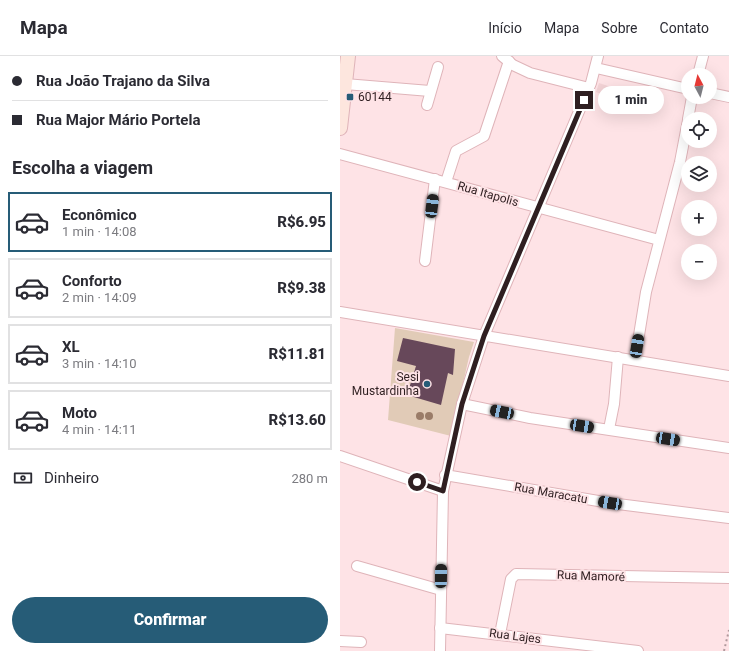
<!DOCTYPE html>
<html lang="pt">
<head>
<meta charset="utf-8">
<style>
	:root { --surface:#fff; --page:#f2f2f3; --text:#2b2b33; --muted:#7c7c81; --line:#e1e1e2; --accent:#265c77 }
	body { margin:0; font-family:Roboto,sans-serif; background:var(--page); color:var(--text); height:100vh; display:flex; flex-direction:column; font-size:15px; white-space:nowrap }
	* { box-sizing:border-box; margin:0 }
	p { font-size:13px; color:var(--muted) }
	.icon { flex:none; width:22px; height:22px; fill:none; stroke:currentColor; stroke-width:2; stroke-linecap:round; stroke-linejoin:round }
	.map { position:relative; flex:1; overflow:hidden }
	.sheet { display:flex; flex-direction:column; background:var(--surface); width:340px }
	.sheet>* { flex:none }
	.hud { display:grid; align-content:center; height:88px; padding:0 12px; background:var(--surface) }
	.needle { width:26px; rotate:353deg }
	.controls { position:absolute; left:341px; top:12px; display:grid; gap:8px }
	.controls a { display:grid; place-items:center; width:36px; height:36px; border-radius:50%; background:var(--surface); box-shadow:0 4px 16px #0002; font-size:20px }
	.end { position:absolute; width:18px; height:18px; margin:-9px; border:5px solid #2f1f21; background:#fff; box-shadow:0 0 0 2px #fff }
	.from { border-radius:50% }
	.bubble { position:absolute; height:28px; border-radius:14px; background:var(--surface); box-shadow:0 4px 16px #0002; font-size:13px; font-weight:800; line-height:28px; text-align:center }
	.car { position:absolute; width:12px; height:24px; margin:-12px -6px; border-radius:5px; box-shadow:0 0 3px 1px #0007; background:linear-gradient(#222 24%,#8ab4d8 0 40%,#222 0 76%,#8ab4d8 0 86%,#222 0) }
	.hud b { display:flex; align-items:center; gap:14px; height:38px; font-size:15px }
	.hud b+b { border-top:1px solid var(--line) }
	.hud i { width:10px; height:10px; background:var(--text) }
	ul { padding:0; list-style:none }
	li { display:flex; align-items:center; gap:12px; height:60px; margin:0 8px 6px; padding:0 4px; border:2px solid var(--line); border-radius:0px }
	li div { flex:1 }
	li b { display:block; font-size:15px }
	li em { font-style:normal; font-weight:800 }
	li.selected { border-color:var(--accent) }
	li>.icon { width:36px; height:36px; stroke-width:1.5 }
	h2 { padding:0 12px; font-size:18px; line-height:48px }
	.pay { display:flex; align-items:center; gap:10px; height:44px; padding:0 12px; font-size:15px }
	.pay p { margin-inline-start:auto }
	.primary-button { display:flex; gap:8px; margin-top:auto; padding:8px 12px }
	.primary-button a { flex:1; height:46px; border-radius:24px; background:var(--accent); color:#fff; font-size:16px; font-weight:800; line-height:46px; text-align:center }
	header { display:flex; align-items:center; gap:24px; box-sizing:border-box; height:56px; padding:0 20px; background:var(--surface); border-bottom:1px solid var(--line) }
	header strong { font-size:19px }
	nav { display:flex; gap:22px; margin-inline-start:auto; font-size:14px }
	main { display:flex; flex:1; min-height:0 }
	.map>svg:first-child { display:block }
</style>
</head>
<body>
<header>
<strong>Mapa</strong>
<nav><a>Início</a><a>Mapa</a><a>Sobre</a><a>Contato</a></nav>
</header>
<main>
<section class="sheet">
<div class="hud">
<b><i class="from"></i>Rua João Trajano da Silva</b>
<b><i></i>Rua Major Mário Portela</b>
</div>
<h2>Escolha a viagem</h2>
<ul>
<li class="selected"><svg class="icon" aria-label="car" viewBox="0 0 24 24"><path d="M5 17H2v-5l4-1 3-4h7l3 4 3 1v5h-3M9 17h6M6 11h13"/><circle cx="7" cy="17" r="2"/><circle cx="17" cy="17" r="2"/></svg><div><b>Econômico</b><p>1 min · 14:08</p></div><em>R$6.95</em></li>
<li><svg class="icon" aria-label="car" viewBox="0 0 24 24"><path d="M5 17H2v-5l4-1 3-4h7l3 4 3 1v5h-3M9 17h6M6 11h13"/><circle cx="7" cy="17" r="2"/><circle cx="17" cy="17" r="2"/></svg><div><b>Conforto</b><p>2 min · 14:09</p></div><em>R$9.38</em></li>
<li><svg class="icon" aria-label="car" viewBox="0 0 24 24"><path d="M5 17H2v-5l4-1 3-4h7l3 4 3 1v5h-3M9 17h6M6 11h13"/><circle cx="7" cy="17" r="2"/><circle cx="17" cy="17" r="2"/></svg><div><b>XL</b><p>3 min · 14:10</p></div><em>R$11.81</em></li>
<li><svg class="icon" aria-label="car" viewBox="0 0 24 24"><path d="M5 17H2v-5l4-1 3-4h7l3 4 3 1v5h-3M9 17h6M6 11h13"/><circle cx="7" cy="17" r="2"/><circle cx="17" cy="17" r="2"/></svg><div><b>Moto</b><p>4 min · 14:11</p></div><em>R$13.60</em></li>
</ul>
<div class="pay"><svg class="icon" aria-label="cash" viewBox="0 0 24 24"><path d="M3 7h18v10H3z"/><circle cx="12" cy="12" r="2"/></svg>Dinheiro<p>280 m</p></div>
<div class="primary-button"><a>Confirmar</a></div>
</section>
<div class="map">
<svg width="389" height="595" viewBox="0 0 389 595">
	<rect width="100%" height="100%" fill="#fee3e6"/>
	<polygon fill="#f3d3d6" points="259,27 295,39 292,50 256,36"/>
	<polygon fill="#e1cbb7" points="55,272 134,286 129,301 111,380 48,364"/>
	<polygon fill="#67485a" points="63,282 115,293 113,319 108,317 101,349 67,339 76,310 57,305"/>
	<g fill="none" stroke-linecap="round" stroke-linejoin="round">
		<g stroke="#dfb4b9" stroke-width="12">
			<g id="street">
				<polyline points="162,0 173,9 190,17 249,32"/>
				<polyline points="256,12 348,33"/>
				<polyline points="358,19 363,0"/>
				<polyline points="5,28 90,35"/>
				<polyline points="370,37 389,41"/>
				<polyline points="87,49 98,11"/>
				<polyline points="348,63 352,41"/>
				<polyline points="0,98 319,184"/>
				<polyline points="106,126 116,95 144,80 169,5"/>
				<polyline points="85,205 95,123"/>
				<polyline points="0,256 389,320"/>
				<polyline points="295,304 306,236 340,106 348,64"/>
				<polyline points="122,348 190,362 389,392"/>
				<polyline points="269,373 274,348 278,301"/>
				<polyline points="0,400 103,435"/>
				<polyline points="105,419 270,447 389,462"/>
				<polyline points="17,510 101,534"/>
				<polyline points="100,572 298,595"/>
				<polyline points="160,578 171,523 176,518 389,522"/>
				<polyline points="0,585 21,586"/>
				<polyline points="100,595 103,435 122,348 144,280 251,27 258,0"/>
			</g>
		</g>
		<g stroke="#dfb4b9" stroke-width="16">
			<polyline id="secondary" points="0,72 8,0"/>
		</g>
		<polyline stroke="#b0999c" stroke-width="2" stroke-dasharray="2 3" stroke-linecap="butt" points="384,595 389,574"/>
		<use href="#street" stroke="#fff" stroke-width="10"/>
		<use href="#secondary" stroke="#fde6de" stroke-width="14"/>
	</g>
	<g fill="#9a7c68">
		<circle cx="80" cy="360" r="4"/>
		<circle cx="89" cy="360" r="4"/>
	</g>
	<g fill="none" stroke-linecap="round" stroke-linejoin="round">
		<polyline stroke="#2f1f21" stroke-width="5" points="77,426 103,435 122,348 144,280 244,44"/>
	</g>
	<g fill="#265c77" stroke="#fee3e6" stroke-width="1.5">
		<rect x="6" y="37" width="8" height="8" rx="2"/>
		<circle cx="87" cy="328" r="4"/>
	</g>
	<g text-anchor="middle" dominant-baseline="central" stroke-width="4" stroke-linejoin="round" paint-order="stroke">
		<g font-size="12" fill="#2f1f21" stroke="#fee3e6" text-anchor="start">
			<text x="18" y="41">60144</text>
			<text x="79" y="321" text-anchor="end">Sesi<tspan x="79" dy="14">Mustardinha</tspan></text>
		</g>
		<g font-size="12" fill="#2f1f21" stroke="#fee3e6">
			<text transform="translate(148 138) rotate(16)">Rua Itapolis</text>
			<text transform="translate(211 437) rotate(10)">Rua Maracatu</text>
			<text transform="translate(251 520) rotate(2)">Rua Mamoré</text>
			<text transform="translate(175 580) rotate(7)">Rua Lajes</text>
		</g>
	</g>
</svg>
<div class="controls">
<a><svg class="needle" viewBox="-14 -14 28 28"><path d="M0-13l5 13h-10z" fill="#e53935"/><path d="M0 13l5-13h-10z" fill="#7c7c81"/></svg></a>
<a><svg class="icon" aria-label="locate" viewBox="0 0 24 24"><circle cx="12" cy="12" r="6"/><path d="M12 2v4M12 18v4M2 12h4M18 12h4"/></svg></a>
<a><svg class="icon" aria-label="layers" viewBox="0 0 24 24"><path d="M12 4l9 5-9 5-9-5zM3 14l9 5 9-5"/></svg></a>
<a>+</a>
<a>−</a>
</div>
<i class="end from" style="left:77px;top:426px"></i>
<i class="end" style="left:244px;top:44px"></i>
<div class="bubble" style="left:258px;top:30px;width:66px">1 min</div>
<i class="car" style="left:92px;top:150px;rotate:7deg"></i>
<i class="car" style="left:297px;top:290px;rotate:9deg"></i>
<i class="car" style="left:162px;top:356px;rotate:282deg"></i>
<i class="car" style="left:242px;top:370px;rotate:99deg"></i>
<i class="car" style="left:328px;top:383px;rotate:99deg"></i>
<i class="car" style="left:270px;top:447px;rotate:280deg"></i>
<i class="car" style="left:101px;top:520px;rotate:1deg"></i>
</div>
</main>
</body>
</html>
